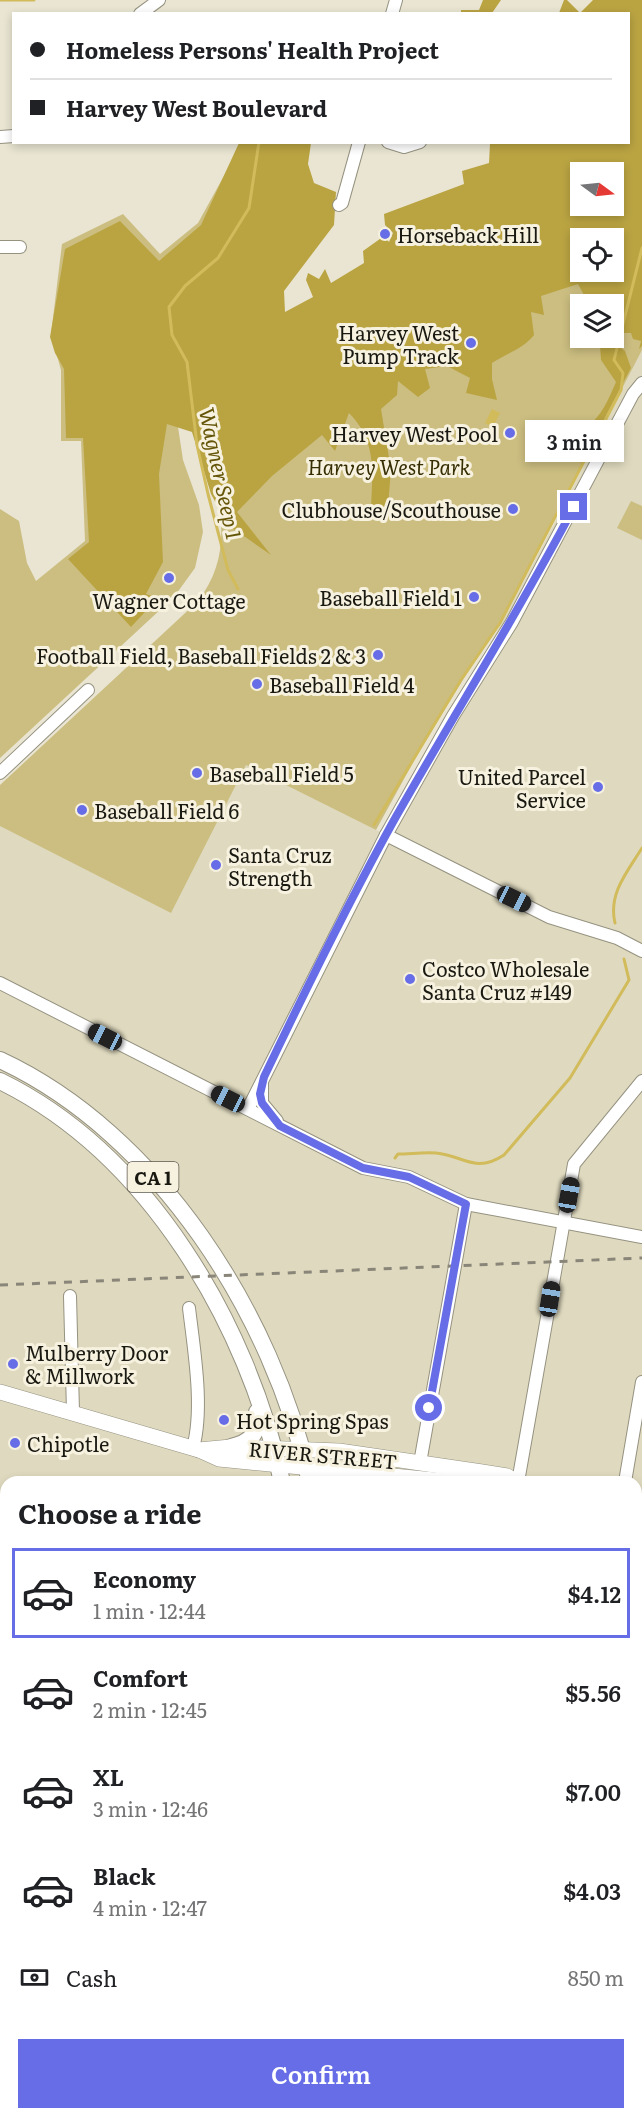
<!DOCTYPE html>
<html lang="en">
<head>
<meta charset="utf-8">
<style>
	:root { --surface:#fff; --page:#f6f6f6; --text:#202124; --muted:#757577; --line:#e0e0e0; --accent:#666de6 }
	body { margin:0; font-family:Literata,serif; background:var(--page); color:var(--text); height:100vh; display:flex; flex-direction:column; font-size:22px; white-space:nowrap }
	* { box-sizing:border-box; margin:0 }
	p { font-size:20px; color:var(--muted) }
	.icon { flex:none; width:33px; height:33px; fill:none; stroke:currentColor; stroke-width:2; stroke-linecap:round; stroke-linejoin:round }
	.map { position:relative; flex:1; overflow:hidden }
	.drawer { position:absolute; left:0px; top:1476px; width:642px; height:644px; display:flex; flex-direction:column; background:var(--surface); border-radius:18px 18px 0 0; box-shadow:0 3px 9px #0003 }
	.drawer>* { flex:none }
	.banner { position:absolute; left:12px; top:12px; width:618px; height:132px; border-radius:0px; box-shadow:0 3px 9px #0003; display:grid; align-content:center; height:132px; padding:0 18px; background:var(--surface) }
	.needle { width:39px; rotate:105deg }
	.controls { position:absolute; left:570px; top:162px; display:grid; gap:12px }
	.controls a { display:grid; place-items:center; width:54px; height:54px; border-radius:0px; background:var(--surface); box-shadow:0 3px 9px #0003; font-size:30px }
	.end { position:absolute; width:27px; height:27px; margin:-14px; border:8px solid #666de6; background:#fff; box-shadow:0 0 0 3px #fff }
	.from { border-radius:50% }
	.bubble { position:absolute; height:42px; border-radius:0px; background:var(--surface); box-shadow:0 3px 9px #0003; font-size:20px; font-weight:600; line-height:42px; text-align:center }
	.car { position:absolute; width:18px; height:36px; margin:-18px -9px; border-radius:8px; box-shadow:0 0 4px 2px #0007; background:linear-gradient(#222 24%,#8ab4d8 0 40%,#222 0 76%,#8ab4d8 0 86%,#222 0) }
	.banner b { display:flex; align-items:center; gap:21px; height:57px; font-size:22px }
	.banner b+b { border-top:2px solid var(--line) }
	.banner i { width:15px; height:15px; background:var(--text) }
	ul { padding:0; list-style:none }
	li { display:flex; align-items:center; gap:18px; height:90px; margin:0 12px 9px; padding:0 6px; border:3px solid transparent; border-radius:0px }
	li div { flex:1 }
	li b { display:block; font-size:22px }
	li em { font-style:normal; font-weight:600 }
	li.selected { border-color:var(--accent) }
	li>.icon { width:54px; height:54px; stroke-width:1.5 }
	h2 { padding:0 18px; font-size:27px; line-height:72px }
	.pay { display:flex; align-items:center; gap:15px; height:66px; padding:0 18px; font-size:22px }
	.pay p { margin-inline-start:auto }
	.primary-button { display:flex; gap:12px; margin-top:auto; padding:12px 18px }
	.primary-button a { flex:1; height:69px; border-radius:0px; background:var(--accent); color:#fff; font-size:24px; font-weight:600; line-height:69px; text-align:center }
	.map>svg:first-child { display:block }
</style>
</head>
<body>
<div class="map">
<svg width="642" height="2119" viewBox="0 0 642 2119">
	<rect width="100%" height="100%" fill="#e9e5d2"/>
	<g fill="#dfdabf">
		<polygon points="642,349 642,1662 636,1663 636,1482 6,1482 6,1662 0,1662 0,826 246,764 388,836 553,526"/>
		<polygon points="123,2114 287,2114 290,2119 124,2119"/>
	</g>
	<g fill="#ccbe81" fill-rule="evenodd">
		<path d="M642 98V350L513 600 427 737 376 830 246 765 171 913 0 826V785L197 602C241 547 215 487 198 426L178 427 183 460 199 505 203 532 195 568 174 597 0 758V509L19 521 27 563 36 581 85 541 81 441H61V370L51 334 62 244 123 214 160 254 198 223 231 163 272 339 628 142ZM580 172H614V206H580ZM580 238H614V272H580ZM580 304H614V338H580Z"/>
		<polygon points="631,501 642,506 642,540 617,528"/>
		<polygon points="642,1661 642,1992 636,1994 636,1662"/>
		<rect x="0" y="1662" width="6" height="164"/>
	</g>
	<g fill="#baa442" fill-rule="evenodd">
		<polygon points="483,0 501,0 492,13 461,13 461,10 479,10"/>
		<polygon points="564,0 567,0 580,13 559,13"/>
		<path d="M593 0H642V346L639 349 641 341 633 339 631 333H624L622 340H611L625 351 631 368 581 463 562 445 547 423 578 433C600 420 606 405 616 382L601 360 600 345 595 338H614V304H589L578 284 541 296 544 315 531 312 534 335C523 349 507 353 492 363V379L497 400 466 393 470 378 447 366 425 369 430 388 418 397 398 381 397 395 381 409 391 470 388 506 371 510C372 472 378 443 349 413L335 451 322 435 272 476 237 512 271 555 228 525 211 494 192 432 167 424 159 474 163 562 146 594 158 598 131 627 68 559 89 542 83 438H66L64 369 55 353 50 337 65 249 120 221 159 261 201 225 239 143H311L308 164 314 183 336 192 334 225 284 291 285 312 313 297 306 280 308 273 319 279 325 269 331 283 364 263 363 251 384 236 389 242 393 233 385 225 384 214 464 184 462 171 489 163 490 144 628 142V14L580 13ZM580 172H614V206H580ZM580 238H614V272H580Z"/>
		<polygon points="406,2114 437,2114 440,2119 411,2119"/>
	</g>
	<polygon fill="#d1bb5b" points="492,409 500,413 493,427 485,423"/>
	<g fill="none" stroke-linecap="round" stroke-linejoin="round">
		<g stroke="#d1bb5b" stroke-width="3">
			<polyline points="0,0 34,0"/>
			<polyline points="238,589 228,570 208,494 197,445 187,362 172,335 169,307 185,286 218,258 249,208 259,142"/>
			<polyline points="374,825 461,680 500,623 621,390 623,373 614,360 642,248"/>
			<path d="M615 923C608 894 627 872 642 848"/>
			<path d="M395 1158 398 1154C410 1154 423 1152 436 1153 465 1156 475 1174 504 1155L570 1078 629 980 624 959"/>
			<polyline points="0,1737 6,1743"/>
			<polyline points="59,2114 59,2119"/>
		</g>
		<g stroke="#d1bb5b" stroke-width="16">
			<polyline points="636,1709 642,1709"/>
			<polyline points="0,1725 6,1724"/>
		</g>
		<g stroke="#959280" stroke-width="14">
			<g id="minor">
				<polyline points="140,14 159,0"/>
				<polyline points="392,14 396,0"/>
				<polyline points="0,137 14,136"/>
				<polyline points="388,142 404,147 420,142"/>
				<polyline points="339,205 342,203 359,142"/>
				<polyline points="0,247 20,247"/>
				<polyline points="0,773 88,690"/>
				<polyline points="386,835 549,917 617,938 642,951"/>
				<polyline points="0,983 363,1168 409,1177 466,1204 642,1237"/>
				<polyline points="262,1084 262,1103 277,1121"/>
				<polyline points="248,1109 386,835 453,716 512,622 633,394 642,383"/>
				<polyline points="70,1296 73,1412"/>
				<path d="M189 1308C194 1350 204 1408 193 1448"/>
				<polyline points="420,1463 466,1204"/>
				<polyline points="518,1482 574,1164 642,1081"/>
				<polyline points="625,1482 642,1382"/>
				<polyline points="636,1613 642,1613"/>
				<polyline points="124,2114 125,2119"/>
				<polyline points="242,2114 243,2119"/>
			</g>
		</g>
		<g stroke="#959280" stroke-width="16">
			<g id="major">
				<polyline points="0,1392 199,1450 219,1459 455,1482"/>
				<polyline points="199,1450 231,1447 339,1451 482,1472 507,1476 517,1482"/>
				<polyline points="636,1504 642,1505"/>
				<polyline points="636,1996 642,1994"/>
				<polyline points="315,2119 328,2114"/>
			</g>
		</g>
		<g stroke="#959280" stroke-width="18">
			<g id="highway">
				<path d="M0 1060C159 1134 273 1315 310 1482"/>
				<path d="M0 1081C149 1154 248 1324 282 1482"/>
				<path d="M231 1447C252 1442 259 1433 257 1412"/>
				<polyline points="328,1482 338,1473 346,1472"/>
				<polyline points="299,2114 301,2119"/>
				<polyline points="334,2114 335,2119"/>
				<polyline points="396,2114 399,2119"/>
			</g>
		</g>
		<use href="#minor" stroke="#fff" stroke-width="12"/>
		<use href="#major" stroke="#fff" stroke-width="15"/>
		<use href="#highway" stroke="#fff" stroke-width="16"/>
		<polyline stroke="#898679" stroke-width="3" stroke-dasharray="8 8" stroke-linecap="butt" points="0,1285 642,1258"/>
	</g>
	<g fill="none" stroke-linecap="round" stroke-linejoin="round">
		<path stroke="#666de6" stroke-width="8" d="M429 1408 466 1204 409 1177 363 1168 280 1126 262 1103 260 1094 264 1077C305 991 347 905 393 822 453 716 518 614 574 507"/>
	</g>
	<g fill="#666de6" stroke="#f7f2df" stroke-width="2">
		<circle cx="385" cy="234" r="6"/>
		<circle cx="471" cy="343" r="6"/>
		<circle cx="510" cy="433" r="6"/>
		<circle cx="513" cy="509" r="6"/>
		<circle cx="169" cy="578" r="6"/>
		<circle cx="474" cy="597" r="6"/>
		<circle cx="378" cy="655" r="6"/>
		<circle cx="257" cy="684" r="6"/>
		<circle cx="197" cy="773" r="6"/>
		<circle cx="598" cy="787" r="6"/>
		<circle cx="82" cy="810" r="6"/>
		<circle cx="216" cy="865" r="6"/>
		<circle cx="410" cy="979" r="6"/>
		<circle cx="13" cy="1364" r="6"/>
		<circle cx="224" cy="1420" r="6"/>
		<circle cx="15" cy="1443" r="6"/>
	</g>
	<g text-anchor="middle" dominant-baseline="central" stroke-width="6" stroke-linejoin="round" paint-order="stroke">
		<rect fill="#f7f2df" stroke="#5c594f" stroke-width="1.5" x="127.5" y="1162" width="51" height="30" rx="4.5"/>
		<g font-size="18" font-weight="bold" fill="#191811">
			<text x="153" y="1177">CA 1</text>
		</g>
		<g font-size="20" fill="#191811" stroke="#f7f2df" text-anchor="start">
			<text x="397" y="234">Horseback Hill</text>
			<text x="459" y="332" text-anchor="end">Harvey West<tspan x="459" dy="23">Pump Track</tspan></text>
			<text x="498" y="433" text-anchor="end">Harvey West Pool</text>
			<text x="501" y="509" text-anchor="end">Clubhouse/Scouthouse</text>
			<text x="462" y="597" text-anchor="end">Baseball Field 1</text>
			<text x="169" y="600" text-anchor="middle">Wagner Cottage</text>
			<text x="366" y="655" text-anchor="end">Football Field, Baseball Fields 2 &amp; 3</text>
			<text x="269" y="684">Baseball Field 4</text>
			<text x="209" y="773">Baseball Field 5</text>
			<text x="586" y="776" text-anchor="end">United Parcel<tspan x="586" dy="23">Service</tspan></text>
			<text x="94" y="810">Baseball Field 6</text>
			<text x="228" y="854">Santa Cruz<tspan x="228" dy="23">Strength</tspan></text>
			<text x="422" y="968">Costco Wholesale<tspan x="422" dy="23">Santa Cruz #149</tspan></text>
			<text x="25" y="1352">Mulberry Door<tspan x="25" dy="23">&amp; Millwork</tspan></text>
			<text x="236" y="1420">Hot Spring Spas</text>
			<text x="27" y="1443">Chipotle</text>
		</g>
		<g font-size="20" font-style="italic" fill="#362d02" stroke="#f7f2df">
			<text x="389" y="466">Harvey West Park</text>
		</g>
		<g font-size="20" fill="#191811" stroke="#f7f2df">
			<text transform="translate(323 1454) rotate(5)">RIVER STREET</text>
		</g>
		<g font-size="21" font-style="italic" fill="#655508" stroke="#f7f2df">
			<text transform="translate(222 473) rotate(78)">Wagner Seep 1</text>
		</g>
	</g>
</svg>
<div class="controls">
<a><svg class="needle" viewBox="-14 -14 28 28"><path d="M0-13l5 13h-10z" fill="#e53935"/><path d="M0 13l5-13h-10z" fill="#757577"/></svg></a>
<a><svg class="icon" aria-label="locate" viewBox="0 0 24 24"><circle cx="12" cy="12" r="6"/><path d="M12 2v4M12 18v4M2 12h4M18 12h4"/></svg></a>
<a><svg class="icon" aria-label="layers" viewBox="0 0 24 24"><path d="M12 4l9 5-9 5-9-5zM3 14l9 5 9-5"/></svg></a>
</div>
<i class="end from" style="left:429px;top:1408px"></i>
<i class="end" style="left:574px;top:507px"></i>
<div class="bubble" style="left:525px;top:420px;width:99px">3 min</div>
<i class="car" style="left:514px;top:899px;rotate:116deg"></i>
<i class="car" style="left:105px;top:1037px;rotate:297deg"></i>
<i class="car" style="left:228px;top:1099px;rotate:297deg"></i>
<i class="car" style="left:569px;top:1195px;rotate:10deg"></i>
<i class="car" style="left:550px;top:1299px;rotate:9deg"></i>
<div class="banner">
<b><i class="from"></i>Homeless Persons' Health Project</b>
<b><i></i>Harvey West Boulevard</b>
</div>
<section class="drawer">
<h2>Choose a ride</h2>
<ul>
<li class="selected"><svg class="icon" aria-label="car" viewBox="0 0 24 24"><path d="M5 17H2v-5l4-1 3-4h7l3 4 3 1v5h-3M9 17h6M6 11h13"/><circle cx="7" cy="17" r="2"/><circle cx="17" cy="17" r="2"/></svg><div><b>Economy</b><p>1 min · 12:44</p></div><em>$4.12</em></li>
<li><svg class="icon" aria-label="car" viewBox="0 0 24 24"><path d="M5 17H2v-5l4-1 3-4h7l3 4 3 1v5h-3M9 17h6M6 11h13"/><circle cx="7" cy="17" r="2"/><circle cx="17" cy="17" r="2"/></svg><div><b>Comfort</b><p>2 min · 12:45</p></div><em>$5.56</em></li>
<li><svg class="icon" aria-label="car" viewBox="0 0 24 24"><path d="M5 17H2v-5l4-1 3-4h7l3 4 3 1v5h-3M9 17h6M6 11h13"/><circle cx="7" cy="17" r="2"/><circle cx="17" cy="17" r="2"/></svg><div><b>XL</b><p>3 min · 12:46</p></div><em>$7.00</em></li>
<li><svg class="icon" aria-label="car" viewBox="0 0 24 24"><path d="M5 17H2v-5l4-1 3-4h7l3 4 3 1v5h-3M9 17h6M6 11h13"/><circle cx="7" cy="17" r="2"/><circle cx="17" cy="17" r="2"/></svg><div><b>Black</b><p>4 min · 12:47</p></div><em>$4.03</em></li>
</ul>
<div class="pay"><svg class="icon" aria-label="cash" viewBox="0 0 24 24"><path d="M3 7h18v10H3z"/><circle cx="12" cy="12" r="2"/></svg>Cash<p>850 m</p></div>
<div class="primary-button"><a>Confirm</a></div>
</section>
</div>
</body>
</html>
